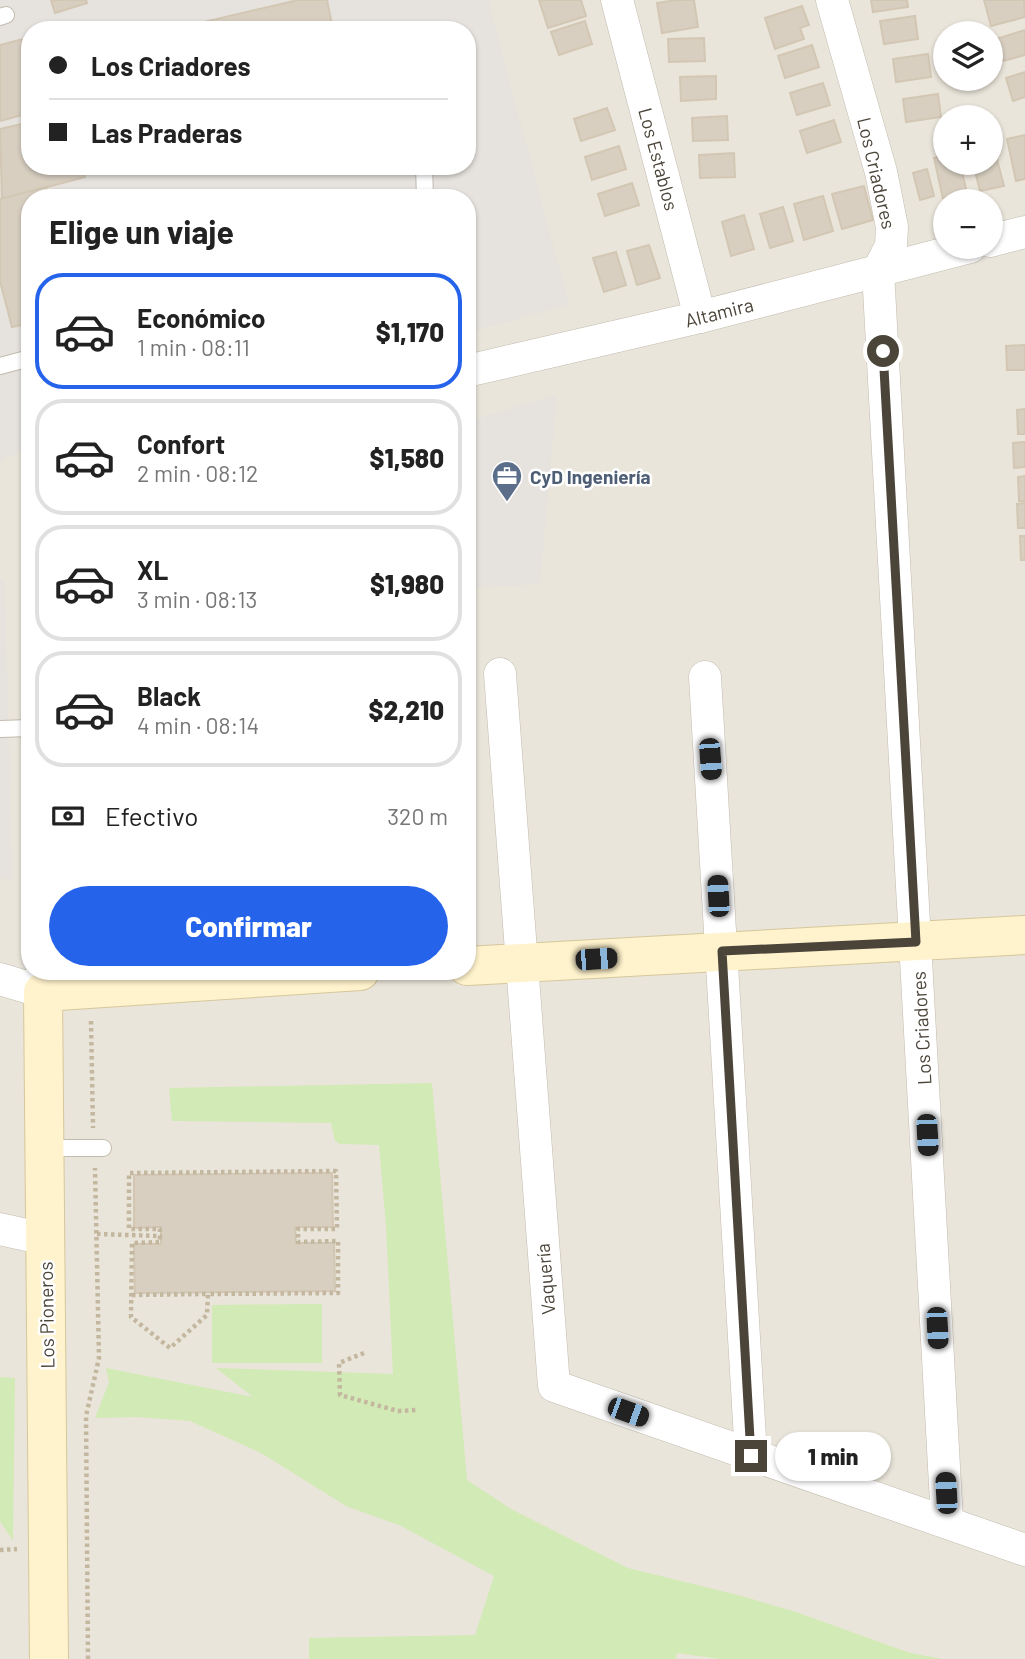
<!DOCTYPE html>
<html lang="es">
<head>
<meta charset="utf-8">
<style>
	:root { --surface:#fff; --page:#f6f6f6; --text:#222; --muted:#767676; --line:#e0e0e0; --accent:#2563eb }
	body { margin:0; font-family:Barlow,sans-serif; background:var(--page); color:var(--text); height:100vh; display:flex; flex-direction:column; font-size:26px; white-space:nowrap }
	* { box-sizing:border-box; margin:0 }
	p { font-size:23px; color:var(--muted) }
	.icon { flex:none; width:38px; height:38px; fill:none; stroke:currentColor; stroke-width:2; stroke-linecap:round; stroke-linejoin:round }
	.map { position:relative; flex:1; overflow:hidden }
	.panel { position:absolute; left:21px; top:189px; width:455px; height:791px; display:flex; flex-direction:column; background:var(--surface); border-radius:28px; box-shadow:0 2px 5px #0004 }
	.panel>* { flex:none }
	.guide { position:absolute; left:21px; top:21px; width:455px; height:154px; border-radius:28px; box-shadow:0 2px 5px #0004; display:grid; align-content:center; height:154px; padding:0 28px; background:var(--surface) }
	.controls { position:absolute; left:933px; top:21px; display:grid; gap:14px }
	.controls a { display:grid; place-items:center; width:70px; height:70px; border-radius:50%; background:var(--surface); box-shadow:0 2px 5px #0004; font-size:35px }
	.end { position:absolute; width:32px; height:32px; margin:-16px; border:9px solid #4b4439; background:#fff; box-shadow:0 0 0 4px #fff }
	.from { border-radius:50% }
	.bubble { position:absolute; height:49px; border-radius:24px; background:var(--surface); box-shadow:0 2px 5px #0004; font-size:23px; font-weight:800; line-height:49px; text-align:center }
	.car { position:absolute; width:21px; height:42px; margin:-21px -10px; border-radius:9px; box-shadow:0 0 5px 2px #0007; background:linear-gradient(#222 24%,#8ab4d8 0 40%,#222 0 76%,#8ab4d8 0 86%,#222 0) }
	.guide b { display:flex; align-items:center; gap:24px; height:66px; font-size:26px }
	.guide b+b { border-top:2px solid var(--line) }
	.guide i { width:18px; height:18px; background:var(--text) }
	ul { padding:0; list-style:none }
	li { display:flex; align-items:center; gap:21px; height:116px; margin:0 14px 10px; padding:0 14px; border:4px solid var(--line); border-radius:28px }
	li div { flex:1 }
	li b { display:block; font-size:26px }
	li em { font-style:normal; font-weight:800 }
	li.selected { border-color:var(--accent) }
	li>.icon { width:63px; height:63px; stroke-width:1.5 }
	h2 { padding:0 28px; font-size:32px; line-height:84px }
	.pay { display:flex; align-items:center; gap:18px; height:77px; padding:0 28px; font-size:26px }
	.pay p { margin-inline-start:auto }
	.cta { display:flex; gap:14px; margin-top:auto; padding:14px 28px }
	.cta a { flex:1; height:80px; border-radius:42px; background:var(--accent); color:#fff; font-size:28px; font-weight:800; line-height:80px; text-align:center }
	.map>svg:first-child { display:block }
</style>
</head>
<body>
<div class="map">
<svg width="1025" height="1659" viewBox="0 0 1025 1659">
	<rect width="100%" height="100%" fill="#f6f3ec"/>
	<path fill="#eae5da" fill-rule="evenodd" d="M0 0H1025V1659H0ZM30 30H467V166H30ZM945 33H990V79H945ZM945 117H990V163H945ZM30 198H467V971H30ZM945 201H990V247H945Z"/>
	<g fill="#e6e2dd" fill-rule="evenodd">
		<path d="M0 0H488L569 305 467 333V198H30V451L2 459 0 467ZM30 30H467V166H30Z"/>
		<polygon points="557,394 540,584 467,588 467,422"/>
		<polygon points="0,578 5,581 12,881 0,878"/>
	</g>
	<g fill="#d2eab5">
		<polygon points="432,1083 467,1480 511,1509 628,1568 738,1595 796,1612 910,1653 943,1659 720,1659 677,1653 676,1659 309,1659 309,1638 475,1635 494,1576 401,1526 346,1506 261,1453 190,1421 137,1417 95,1418 109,1382 106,1368 253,1397 216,1368 393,1374 386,1226 379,1145 340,1144 335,1141 331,1123 172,1121 169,1088"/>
		<polygon points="322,1304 322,1363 212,1363 212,1305"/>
		<polygon points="0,1377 15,1378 13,1541 0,1521"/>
	</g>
	<g fill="#d8cfc1" stroke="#d3c7b4" stroke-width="2">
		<polygon points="51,0 86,0 87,3 55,13"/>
		<polygon points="298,0 327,0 333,30 170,30"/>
		<polygon points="539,0 581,0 586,16 548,28"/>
		<polygon points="676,0 694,0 698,27 662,33 657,3"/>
		<polygon points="871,0 907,0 908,7 873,12"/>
		<polygon points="984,0 1024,0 1025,17 991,26"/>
		<polygon points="802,6 809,25 800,28 804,39 775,49 765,18"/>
		<polygon points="915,16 918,39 884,44 880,21"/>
		<polygon points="585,21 592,44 559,55 551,32"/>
		<polygon points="1025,30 1025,55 1003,61 996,39"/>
		<polygon points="27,38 30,113 0,121 0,45"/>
		<polygon points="704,38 705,61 669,62 668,39"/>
		<polygon points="812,45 819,67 785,78 778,56"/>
		<polygon points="928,54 931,77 896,82 893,59"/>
		<polygon points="1025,72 1025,97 1013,101 1006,78"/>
		<polygon points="716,76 716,99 681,101 680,77"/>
		<polygon points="823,83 830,105 797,115 790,93"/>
		<polygon points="938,94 941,117 906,122 903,99"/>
		<polygon points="607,108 615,130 581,141 574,119"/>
		<polygon points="727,116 728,140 693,141 692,118"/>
		<polygon points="834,120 841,142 807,153 800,131"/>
		<polygon points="30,122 30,166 82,166 85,177 2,199 0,129"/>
		<polygon points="1025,135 1025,179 1016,181 1007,139"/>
		<polygon points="619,146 626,169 592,180 585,157"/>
		<polygon points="994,148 1004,186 980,191 973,163 990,163 990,149"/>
		<polygon points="734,153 735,177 700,178 699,155"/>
		<polygon points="945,155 945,163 960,163 967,193 943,199 934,158"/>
		<polygon points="927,169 934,196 920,200 913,173"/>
		<polygon points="632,183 639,205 605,216 598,194"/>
		<polygon points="864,186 873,220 842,229 832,194"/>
		<polygon points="46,187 49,198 30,198 30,323 12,327 0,281 0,199"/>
		<polygon points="823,196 833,231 804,240 794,204"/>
		<polygon points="783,207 793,241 770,248 760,214"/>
		<polygon points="744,215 754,249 731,256 722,222"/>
		<polygon points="649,245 660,278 637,285 627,251"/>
		<polygon points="616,252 626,285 604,292 593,258"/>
		<polygon points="1025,345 1025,370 1007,370 1006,346"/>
		<polygon points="1025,409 1025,434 1018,434 1017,410"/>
		<polygon points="1025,442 1025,467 1014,468 1013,443"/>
		<polygon points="1025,476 1025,501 1019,501 1018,477"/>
		<polygon points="1025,503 1025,528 1018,528 1017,504"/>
		<polygon points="1020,536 1025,536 1025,560 1021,560"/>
		<polygon points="332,1173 333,1227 295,1227 296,1243 334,1243 335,1291 135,1293 134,1244 161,1244 161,1227 134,1228 134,1175"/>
	</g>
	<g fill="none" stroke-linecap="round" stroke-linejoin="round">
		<g stroke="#c2bbae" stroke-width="18">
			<g id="lane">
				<polyline points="0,17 6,15"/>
				<polyline points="424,166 425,198"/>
				<polyline points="0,366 30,358"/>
				<polyline points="0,729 30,728"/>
				<polyline points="44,1148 103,1148"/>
			</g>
		</g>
		<g stroke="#c2bbae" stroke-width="33">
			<g id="street">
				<polyline points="617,0 700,317"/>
				<polyline points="832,0 881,172 892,227 891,246 878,271 947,1521"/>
				<polyline points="990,241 1025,232"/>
				<polyline points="467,371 700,317 970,247"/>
				<polyline points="500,674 554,1386 1025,1550"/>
				<polyline points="705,677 751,1456"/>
				<polyline points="0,979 43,992 42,971"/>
				<polyline points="0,1229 45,1239"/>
			</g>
		</g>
		<g stroke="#d6c79b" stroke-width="40">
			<g id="secondary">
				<polyline points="467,966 1025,935"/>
				<polyline points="49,1659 43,992 360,971"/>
			</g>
		</g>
		<g stroke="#c4b79f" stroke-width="4.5" stroke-dasharray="3.5 3.5" stroke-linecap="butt">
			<polyline points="91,1021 93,1128"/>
			<polyline points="97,1234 160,1236 160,1242 132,1243 131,1317 170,1348 207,1315 208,1294 338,1293 338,1241 298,1242 298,1229 337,1229 336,1171 129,1173 129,1229 160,1229 160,1236"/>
			<polyline points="132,1295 208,1294"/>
			<polyline points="364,1353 339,1363 340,1395 398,1411 417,1410"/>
			<polyline points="0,1550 17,1549"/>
			<polyline points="88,1659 86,1416 99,1358 95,1168"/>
		</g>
		<use href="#lane" stroke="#fff" stroke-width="16"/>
		<use href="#street" stroke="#fff" stroke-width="32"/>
		<use href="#secondary" stroke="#fff3cd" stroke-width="38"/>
	</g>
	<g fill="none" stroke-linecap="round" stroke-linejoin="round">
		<polyline stroke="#4b4439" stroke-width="9" points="751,1456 722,951 916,942 883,351"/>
	</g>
	<defs>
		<g id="office-pin" transform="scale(1.575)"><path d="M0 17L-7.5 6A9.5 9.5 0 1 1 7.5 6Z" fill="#5c6f8a" stroke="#fff"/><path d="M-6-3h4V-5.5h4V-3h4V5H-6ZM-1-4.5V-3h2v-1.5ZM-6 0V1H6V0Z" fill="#fff"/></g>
	</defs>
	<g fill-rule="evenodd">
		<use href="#office-pin" x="507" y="476"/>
	</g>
	<g text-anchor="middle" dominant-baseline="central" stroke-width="5" stroke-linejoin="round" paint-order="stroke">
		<g font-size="19" fill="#4b4439" stroke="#fff">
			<text transform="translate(659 159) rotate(75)">Los Establos</text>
			<text transform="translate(877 173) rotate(77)">Los Criadores</text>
			<text transform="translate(719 312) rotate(-14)">Altamira</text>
			<text transform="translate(921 1028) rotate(-93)">Los Criadores</text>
			<text transform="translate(545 1279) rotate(-95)">Vaquería</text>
			<text transform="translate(46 1315) rotate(-91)">Los Pioneros</text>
		</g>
		<g font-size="19" font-weight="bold" fill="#4e5e75" stroke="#fff" text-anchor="start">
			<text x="530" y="476">CyD Ingeniería</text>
		</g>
	</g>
</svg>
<div class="controls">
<a><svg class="icon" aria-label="layers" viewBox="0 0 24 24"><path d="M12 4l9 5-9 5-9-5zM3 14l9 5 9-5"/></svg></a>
<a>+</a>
<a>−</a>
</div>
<i class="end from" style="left:883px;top:351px"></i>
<i class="end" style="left:751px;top:1456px"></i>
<div class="bubble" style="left:775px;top:1432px;width:116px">1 min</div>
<i class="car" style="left:710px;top:759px;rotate:176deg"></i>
<i class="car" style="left:718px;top:896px;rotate:357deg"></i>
<i class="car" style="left:596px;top:959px;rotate:86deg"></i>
<i class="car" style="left:927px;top:1135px;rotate:177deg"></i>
<i class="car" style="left:937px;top:1328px;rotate:177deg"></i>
<i class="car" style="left:628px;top:1412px;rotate:110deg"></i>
<i class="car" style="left:946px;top:1493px;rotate:357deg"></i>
<div class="guide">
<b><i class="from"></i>Los Criadores</b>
<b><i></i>Las Praderas</b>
</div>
<section class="panel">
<h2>Elige un viaje</h2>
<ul>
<li class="selected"><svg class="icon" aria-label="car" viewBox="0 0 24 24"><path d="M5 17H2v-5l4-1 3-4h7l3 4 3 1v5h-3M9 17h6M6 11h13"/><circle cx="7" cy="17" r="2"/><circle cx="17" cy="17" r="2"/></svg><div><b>Económico</b><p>1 min · 08:11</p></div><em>$1,170</em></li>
<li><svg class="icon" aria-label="car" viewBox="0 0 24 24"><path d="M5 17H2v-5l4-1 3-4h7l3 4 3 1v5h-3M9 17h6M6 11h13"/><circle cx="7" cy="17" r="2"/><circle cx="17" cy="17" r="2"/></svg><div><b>Confort</b><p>2 min · 08:12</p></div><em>$1,580</em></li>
<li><svg class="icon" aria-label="car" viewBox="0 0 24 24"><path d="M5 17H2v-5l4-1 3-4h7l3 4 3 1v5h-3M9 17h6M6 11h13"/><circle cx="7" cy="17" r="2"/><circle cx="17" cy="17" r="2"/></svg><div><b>XL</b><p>3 min · 08:13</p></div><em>$1,980</em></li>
<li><svg class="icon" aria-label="car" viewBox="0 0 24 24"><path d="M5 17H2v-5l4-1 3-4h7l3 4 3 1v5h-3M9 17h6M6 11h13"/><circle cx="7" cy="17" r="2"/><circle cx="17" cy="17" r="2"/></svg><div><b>Black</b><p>4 min · 08:14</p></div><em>$2,210</em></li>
</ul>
<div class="pay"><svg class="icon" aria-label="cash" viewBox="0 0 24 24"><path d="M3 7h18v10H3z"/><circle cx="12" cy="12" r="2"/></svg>Efectivo<p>320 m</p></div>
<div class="cta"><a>Confirmar</a></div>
</section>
</div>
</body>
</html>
